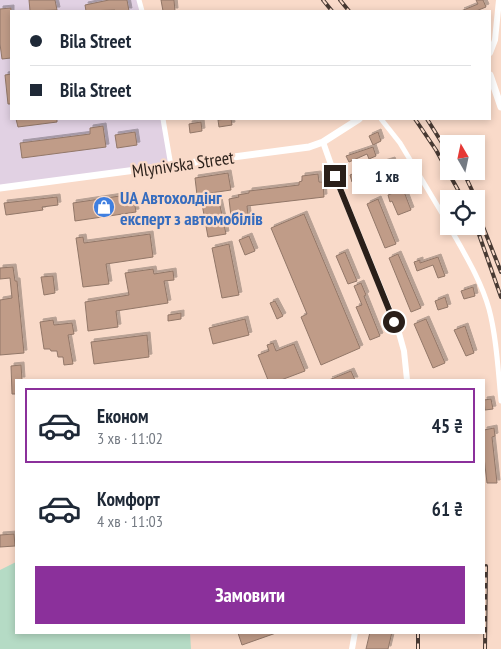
<!DOCTYPE html>
<html lang="uk">
<head>
<meta charset="utf-8">
<style>
	:root { --surface:#fff; --page:#f6f6f7; --text:#1f2937; --muted:#747a83; --line:#e0e1e3; --accent:#8b309b }
	body { margin:0; font-family:"PT Sans Narrow",sans-serif; background:var(--page); color:var(--text); height:100vh; display:flex; flex-direction:column; font-size:19px; white-space:nowrap }
	* { box-sizing:border-box; margin:0 }
	p { font-size:16px; color:var(--muted) }
	.icon { flex:none; width:28px; height:28px; fill:none; stroke:currentColor; stroke-width:2; stroke-linecap:round; stroke-linejoin:round }
	.map { position:relative; flex:1; overflow:hidden }
	.panel { position:absolute; left:15px; top:379px; width:470px; height:255px; display:flex; flex-direction:column; background:var(--surface); border-radius:0px; box-shadow:0 2px 8px #0003 }
	.panel>* { flex:none }
	.banner { position:absolute; left:10px; top:10px; width:481px; height:110px; border-radius:0px; box-shadow:0 2px 8px #0003; display:grid; align-content:center; height:110px; padding:0 20px; background:var(--surface) }
	.needle { width:32px; rotate:351deg }
	.buttons { position:absolute; left:440px; top:135px; display:grid; gap:10px }
	.buttons a { display:grid; place-items:center; width:45px; height:45px; border-radius:0px; background:var(--surface); box-shadow:0 2px 8px #0003; font-size:25px }
	.end { position:absolute; width:22px; height:22px; margin:-11px; border:6px solid #2a1f19; background:#fff; box-shadow:0 0 0 2px #fff }
	.from { border-radius:50% }
	.bubble { position:absolute; height:35px; border-radius:0px; background:var(--surface); box-shadow:0 2px 8px #0003; font-size:16px; font-weight:700; line-height:35px; text-align:center }
	.banner b { display:flex; align-items:center; gap:18px; height:48px; font-size:19px }
	.banner b+b { border-top:1px solid var(--line) }
	.banner i { width:12px; height:12px; background:var(--text) }
	ul { padding:9px 0 0; list-style:none }
	li { display:flex; align-items:center; gap:15px; height:75px; margin:0 10px 8px; padding:0 10px; border:2px solid transparent; border-radius:0px }
	li div { flex:1 }
	li b { display:block; font-size:19px }
	li em { font-style:normal; font-weight:700 }
	li.selected { border-color:var(--accent) }
	li>.icon { width:45px; height:45px; stroke-width:1.5 }
	.button { display:flex; gap:10px; margin-top:auto; padding:10px 20px }
	.button a { flex:1; height:58px; border-radius:0px; background:var(--accent); color:#fff; font-size:20px; font-weight:700; line-height:58px; text-align:center }
	.map>svg:first-child { display:block }
</style>
</head>
<body>
<div class="map">
<svg width="501" height="649" viewBox="0 0 501 649">
	<defs>
		<filter id="shadow"><feDropShadow dx="3" dy="-3" stdDeviation="0" flood-color="#0004"/></filter>
	</defs>
	<rect width="100%" height="100%" fill="#f9dac9"/>
	<polygon fill="#e1d1e3" points="0,0 139,0 142,11 11,11 11,119 163,119 171,166 0,188"/>
	<polygon fill="#b5dbc5" points="16,562 16,632 190,633 191,649 0,649 0,570"/>
	<g fill="#c09c88" stroke="#927768" filter="url(#shadow)">
		<polygon points="29,0 55,0 57,10 30,11"/>
		<polygon points="109,0 127,0 129,11 116,11 115,10 86,11 85,5"/>
		<polygon points="161,0 174,0 175,11 163,11"/>
		<polygon points="476,0 483,0 486,7 476,11 461,11 478,4"/>
		<polygon points="11,8 11,58 2,59 0,44 0,9"/>
		<polygon points="11,74 11,104 8,104 5,75"/>
		<polygon points="16,119 57,119 57,122 18,127"/>
		<polygon points="226,119 231,119 232,125 219,127 218,120"/>
		<polygon points="201,122 202,131 190,133 189,124"/>
		<polygon points="103,126 106,147 22,158 20,143 90,134 90,128"/>
		<polygon points="135,132 137,145 117,148 115,135"/>
		<polygon points="378,132 381,141 373,145 369,136"/>
		<polygon points="373,147 376,156 369,159 367,154 349,162 346,156"/>
		<polygon points="392,160 394,165 392,166 398,180 392,183 382,163"/>
		<polygon points="364,169 367,175 352,182 350,175"/>
		<polygon points="228,173 231,190 197,195 195,178"/>
		<polygon points="318,174 319,182 323,182 324,197 247,206 249,223 232,225 229,199 239,197 238,195 249,193 249,191 299,185 299,182 302,181 302,176"/>
		<polygon points="403,189 411,210 398,215 392,201 390,202 388,195"/>
		<polygon points="133,194 136,212 75,221 73,203"/>
		<polygon points="57,197 58,205 42,207 43,210 6,215 4,203"/>
		<polygon points="378,199 396,244 385,248 367,204"/>
		<polygon points="219,201 226,234 208,237 202,204"/>
		<polygon points="304,214 360,348 321,365 301,317 307,314 271,228"/>
		<polygon points="150,234 153,257 106,264 109,284 83,287 76,238 83,237 84,243"/>
		<polygon points="249,236 255,251 245,255 239,240"/>
		<polygon points="229,244 239,295 222,298 212,248"/>
		<polygon points="345,252 357,281 348,284 336,256"/>
		<polygon points="398,254 421,308 411,312 389,258"/>
		<polygon points="438,257 445,276 438,278 433,265 417,271 414,262 420,260 420,263"/>
		<polygon points="13,267 15,281 17,281 24,353 0,355 0,300 12,298 10,278 0,279 0,268"/>
		<polygon points="153,269 154,274 173,271 174,280 164,281 168,303 116,311 118,327 88,331 85,302 129,295 125,273"/>
		<polygon points="53,276 55,293 44,295 41,277"/>
		<polygon points="361,283 366,295 364,296 380,336 370,340 356,307 362,305 354,286"/>
		<polygon points="473,287 475,296 464,299 461,291"/>
		<polygon points="445,297 448,307 438,310 435,301"/>
		<polygon points="275,301 283,316 277,319 270,303"/>
		<polygon points="181,313 181,319 168,321 168,315"/>
		<polygon points="245,319 249,335 213,344 209,328"/>
		<polygon points="426,319 445,363 433,368 414,324"/>
		<polygon points="53,320 54,325 72,323 74,334 68,335 73,364 64,365 63,357 58,357 57,351 51,351 50,349 44,349 40,322"/>
		<polygon points="465,326 474,353 466,356 454,330"/>
		<polygon points="147,335 149,357 94,364 91,342"/>
		<polygon points="273,343 276,351 294,344 305,371 281,380 268,380 258,355 269,351 267,345"/>
		<polygon points="21,365 22,380 16,380 16,394 12,394 11,366"/>
		<polygon points="351,371 355,380 329,380"/>
		<polygon points="491,399 493,409 485,410 484,400"/>
		<polygon points="494,428 495,436 492,437 497,483 487,483 484,457 484,430"/>
		<polygon points="14,534 15,546 0,547 0,535"/>
		<polygon points="240,632 276,632 276,633 242,645 238,633"/>
		<polygon points="370,632 392,632 388,649 366,649"/>
	</g>
	<g fill="none" stroke-linecap="round" stroke-linejoin="round">
		<g stroke="#fff" stroke-width="5">
			<polyline points="139,0 142,11"/>
			<polyline points="163,119 171,166"/>
			<polyline points="381,119 400,143 449,225"/>
			<path d="M449 226C464 253 481 280 489 309 497 339 498 371 501 401"/>
		</g>
		<g stroke="#fff" stroke-width="6">
			<polyline points="490,53 495,40 499,0"/>
			<polyline points="323,142 335,176 399,333 404,351 407,380"/>
			<polyline points="352,649 355,632"/>
		</g>
		<g stroke="#fff" stroke-width="7">
			<polyline points="490,75 501,107"/>
			<polyline points="0,188 309,147 323,142 359,119"/>
		</g>
		<g stroke="#483a33" stroke-width="4">
			<g id="rail">
				<polyline points="323,0 332,11"/>
				<polyline points="340,0 349,11"/>
				<polyline points="415,119 436,150 463,199"/>
				<polyline points="427,119 449,154"/>
				<polyline points="463,171 476,199"/>
				<polyline points="476,209 501,272"/>
				<polyline points="476,226 501,297"/>
				<polyline points="418,649 418,632"/>
				<polyline points="485,649 486,566"/>
			</g>
		</g>
		<use href="#rail" stroke="#f9dac9" stroke-width="2" stroke-dasharray="5.5" stroke-linecap="butt"/>
	</g>
	<g fill="none" stroke-linecap="round" stroke-linejoin="round">
		<polyline stroke="#2a1f19" stroke-width="6" points="335,176 394,322"/>
	</g>
	<defs>
		<g id="shop-disc" transform="scale(1.125)"><circle r="9.5" fill="#3f7fe0" stroke="#f9dac9"/><path d="M-5-2.5h2.3a2.7 3.5 0 0 1 5.4 0H5L5.5 6h-11ZM-1.5-2.5h3a1.5 2.3 0 0 0-3 0Z" fill="#fff"/></g>
	</defs>
	<g fill-rule="evenodd">
		<use href="#shop-disc" x="104" y="207"/>
	</g>
	<g text-anchor="middle" dominant-baseline="central" stroke-width="4.5" stroke-linejoin="round" paint-order="stroke">
		<g font-size="18" fill="#2a1f19" stroke="#f9dac9">
			<text transform="translate(183 164) rotate(-8)">Mlynivska Street</text>
		</g>
		<g font-size="18" font-weight="bold" fill="#366cbe" stroke="#f9dac9" text-anchor="start">
			<text x="120" y="197">UA Автохолдінг<tspan x="120" dy="21">експерт з автомобілів</tspan></text>
		</g>
	</g>
</svg>
<div class="buttons">
<a><svg class="needle" viewBox="-14 -14 28 28"><path d="M0-13l5 13h-10z" fill="#e53935"/><path d="M0 13l5-13h-10z" fill="#747a83"/></svg></a>
<a><svg class="icon" aria-label="locate" viewBox="0 0 24 24"><circle cx="12" cy="12" r="6"/><path d="M12 2v4M12 18v4M2 12h4M18 12h4"/></svg></a>
</div>
<i class="end from" style="left:394px;top:322px"></i>
<i class="end" style="left:335px;top:176px"></i>
<div class="bubble" style="left:352px;top:159px;width:70px">1 хв</div>
<div class="banner">
<b><i class="from"></i>Bila Street</b>
<b><i></i>Bila Street</b>
</div>
<section class="panel">
<ul>
<li class="selected"><svg class="icon" aria-label="car" viewBox="0 0 24 24"><path d="M5 17H2v-5l4-1 3-4h7l3 4 3 1v5h-3M9 17h6M6 11h13"/><circle cx="7" cy="17" r="2"/><circle cx="17" cy="17" r="2"/></svg><div><b>Економ</b><p>3 хв · 11:02</p></div><em>45 ₴</em></li>
<li><svg class="icon" aria-label="car" viewBox="0 0 24 24"><path d="M5 17H2v-5l4-1 3-4h7l3 4 3 1v5h-3M9 17h6M6 11h13"/><circle cx="7" cy="17" r="2"/><circle cx="17" cy="17" r="2"/></svg><div><b>Комфорт</b><p>4 хв · 11:03</p></div><em>61 ₴</em></li>
</ul>
<div class="button"><a>Замовити</a></div>
</section>
</div>
</body>
</html>
